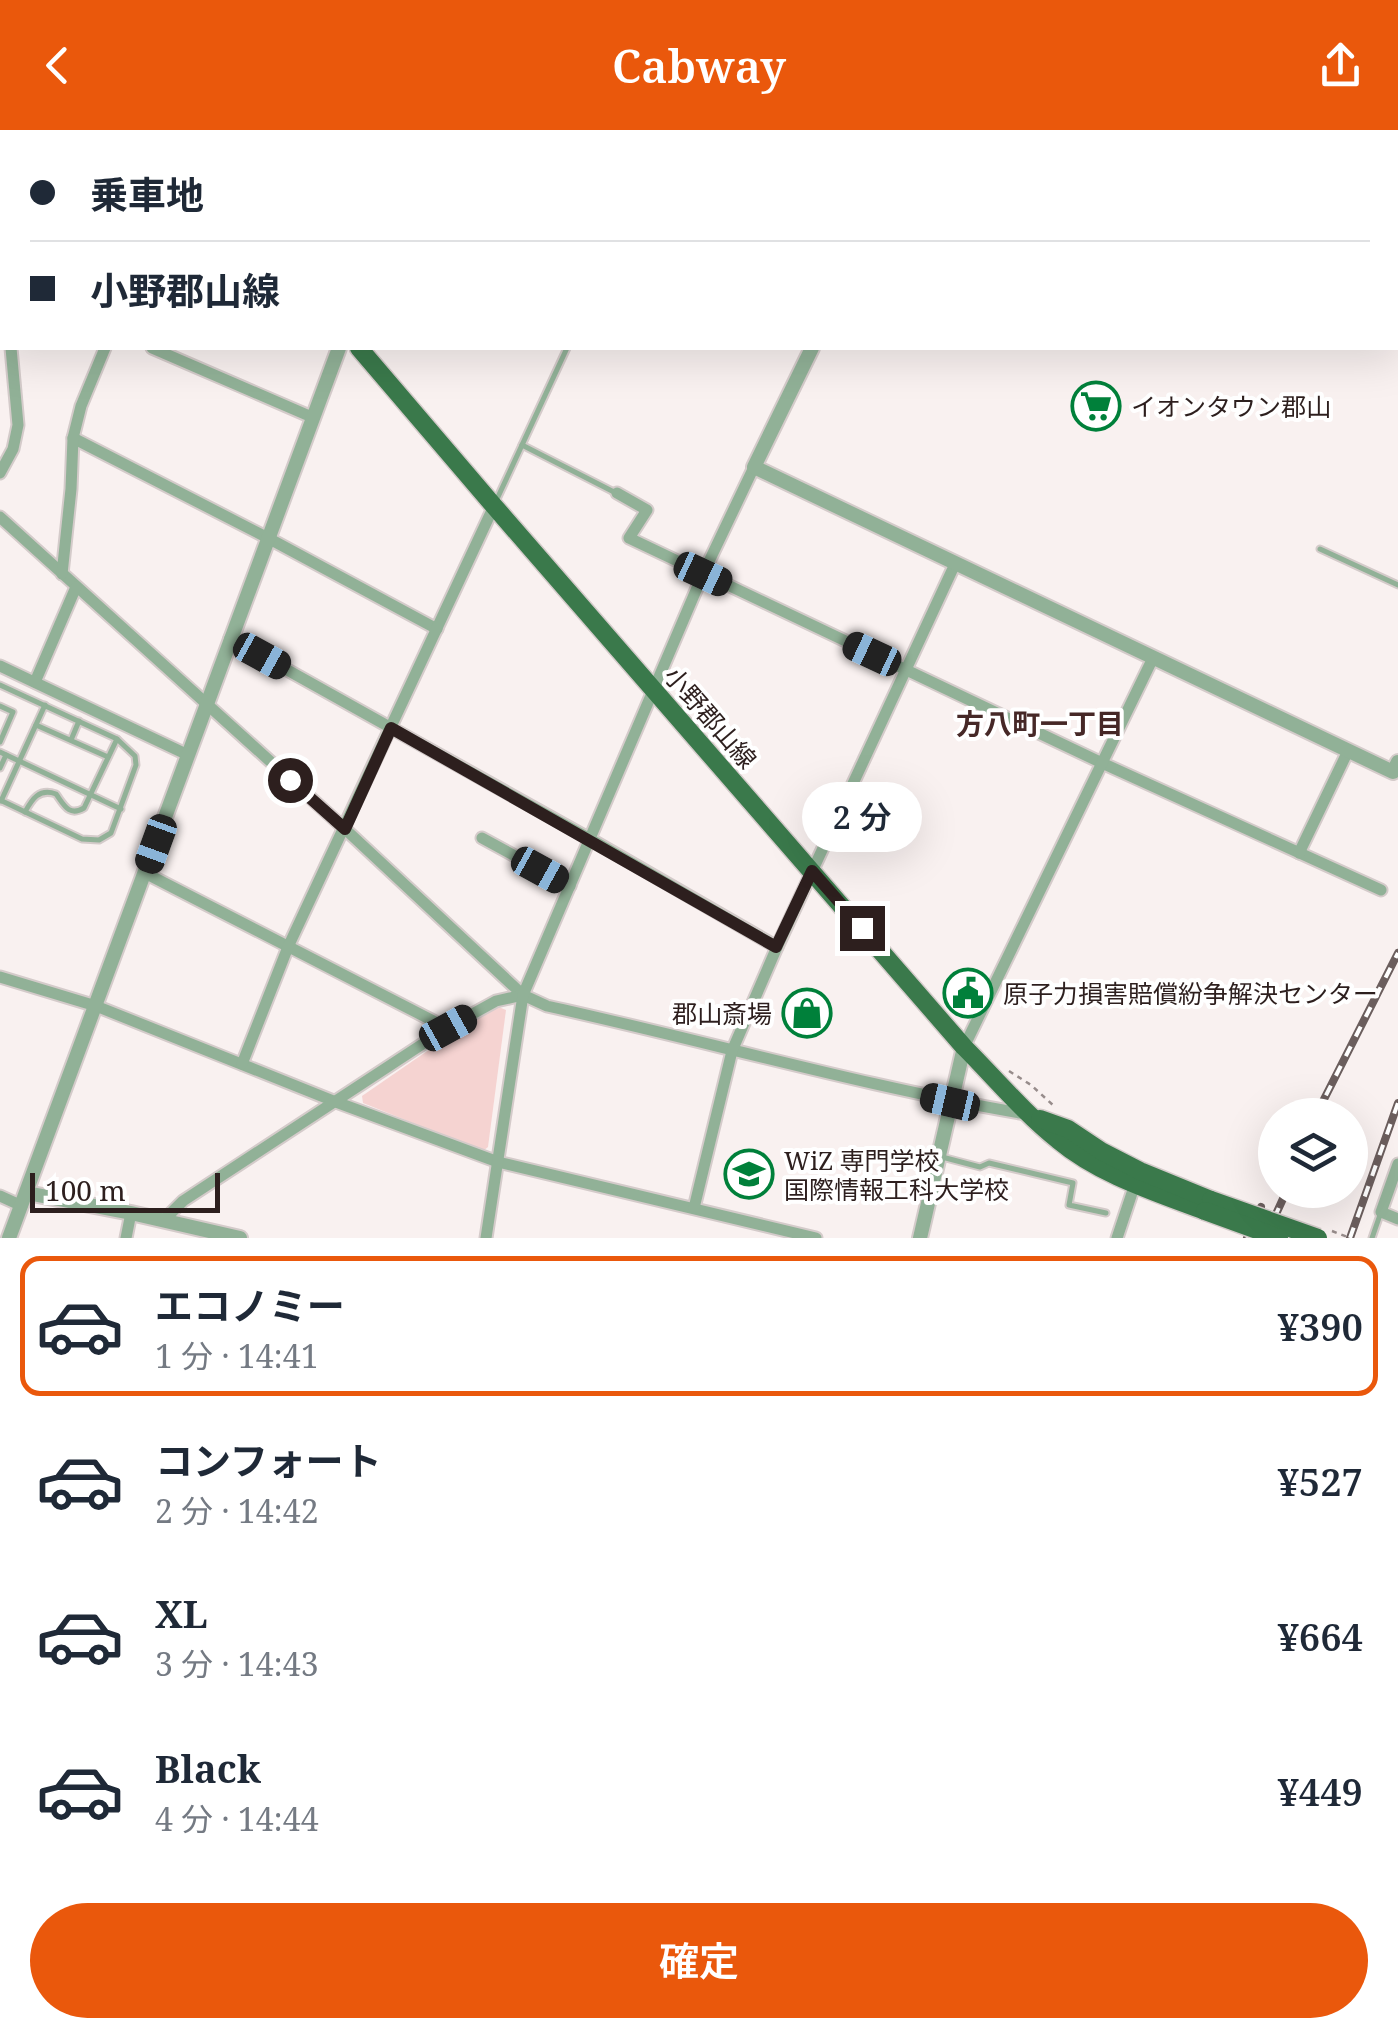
<!DOCTYPE html>
<html lang="ja">
<head>
<meta charset="utf-8">
<style>
	:root { --surface:#fff; --page:#f2f2f3; --text:#1f2937; --muted:#747a83; --line:#e0e1e3; --accent:#ea580c }
	body { margin:0; font-family:"Noto Serif","Noto Sans JP",serif; background:var(--page); color:var(--text); height:100vh; display:flex; flex-direction:column; font-size:38px; white-space:nowrap }
	* { box-sizing:border-box; margin:0 }
	p { font-size:32px; color:var(--muted) }
	.icon { flex:none; width:55px; height:55px; fill:none; stroke:currentColor; stroke-width:2; stroke-linecap:round; stroke-linejoin:round }
	.map { position:relative; height:1108px; overflow:hidden }
	.sheet { display:flex; flex-direction:column; background:var(--surface); flex:1 }
	.sheet>* { flex:none }
	.guide { position:absolute; left:0px; top:0px; width:1400px; height:220px; box-shadow:0 10px 40px #0002; display:grid; align-content:center; height:220px; padding:0 30px; background:var(--surface) }
	.fabs { position:absolute; left:1258px; top:968px; display:grid; gap:20px }
	.fabs a { display:grid; place-items:center; width:110px; height:110px; border-radius:50%; background:var(--surface); box-shadow:0 10px 40px #0002; font-size:50px }
	.scale { position:absolute; left:30px; bottom:25px; width:190px; box-sizing:border-box; padding-left:10px; border:5px solid #2d1f1e; border-top:0; font-size:28px; line-height:35px; white-space:nowrap; color:#2d1f1e; -webkit-text-stroke:8px #fff; paint-order:stroke }
	.end { position:absolute; width:45px; height:45px; margin:-22px; border:12px solid #2d1f1e; background:#fff; box-shadow:0 0 0 5px #fff }
	.from { border-radius:50% }
	.bubble { position:absolute; height:70px; border-radius:35px; background:var(--surface); box-shadow:0 10px 40px #0002; font-size:32px; font-weight:600; line-height:70px; text-align:center }
	.car { position:absolute; width:30px; height:60px; margin:-30px -15px; border-radius:12px; box-shadow:0 0 8px 2px #0007; background:linear-gradient(#222 24%,#8ab4d8 0 40%,#222 0 76%,#8ab4d8 0 86%,#222 0) }
	.guide b { display:flex; align-items:center; gap:35px; height:95px; font-size:38px }
	.guide b+b { border-top:2px solid var(--line) }
	.guide i { width:25px; height:25px; background:var(--text) }
	ul { padding:18px 0 0; list-style:none }
	li { display:flex; align-items:center; gap:30px; height:140px; margin:0 20px 15px; padding:0 10px; border:5px solid transparent; border-radius:20px }
	li div { flex:1 }
	li b { display:block; font-size:38px }
	li em { font-style:normal; font-weight:600 }
	li.on { border-color:var(--accent) }
	li>.icon { width:90px; height:90px; stroke-width:1.5 }
	.primary-button { display:flex; gap:20px; margin-top:auto; padding:20px 30px }
	.primary-button a { flex:1; height:115px; border-radius:60px; background:var(--accent); color:#fff; font-size:40px; font-weight:600; line-height:115px; text-align:center }
	header { display:flex; justify-content:space-between; align-items:center; height:130px; padding:0 30px; background:var(--accent); color:#fff; font-size:45px; font-weight:600 }
	.map>svg:first-child { display:block }
</style>
</head>
<body>
<header><svg class="icon" aria-label="back" viewBox="0 0 24 24"><path d="M15 5l-7 7 7 7"/></svg>Cabway<svg class="icon" aria-label="share" viewBox="0 0 24 24"><path d="M12 15V3M7 8l5-5 5 5M5 13v7h14v-7"/></svg></header>
<div class="map">
<svg width="1398" height="1108" viewBox="0 0 1398 1108">
	<rect width="100%" height="100%" fill="#f9f1f0"/>
	<polygon fill="#f5d3d1" points="494,875 506,880 488,1017 483,1021 363,973 362,966"/>
	<g fill="none" stroke-linecap="round" stroke-linejoin="round">
		<g stroke="#d4cbca" stroke-width="9">
			<g id="service">
				<polyline points="635,0 641,2"/>
				<polyline points="522,315 614,362"/>
				<polyline points="497,369 567,218"/>
				<polyline points="1320,419 1398,455"/>
				<polyline points="0,555 117,609 135,626 136,635 111,703 99,710 82,709 0,670"/>
				<polyline points="0,576 13,582 0,612"/>
				<polyline points="36,595 108,627"/>
				<polyline points="71,610 79,591"/>
				<polyline points="0,622 121,679"/>
				<polyline points="0,638 6,625"/>
				<polyline points="1,671 45,575"/>
				<path d="M25 682C32 669 39 658 56 664 64 675 69 687 84 678L117 609"/>
				<polyline points="942,1027 980,1037 989,1033 1073,1053 1069,1075 1106,1083"/>
				<polyline points="1372,1108 1381,1082"/>
			</g>
		</g>
		<g stroke="#d4cbca" stroke-width="15">
			<g id="minor">
				<polyline points="344,0 350,2"/>
				<polyline points="51,2 53,0"/>
				<polyline points="0,35 2,36"/>
				<polyline points="0,55 2,53"/>
				<polyline points="0,149 2,150"/>
				<polyline points="0,185 2,190"/>
				<polyline points="152,218 314,288"/>
				<polyline points="73,308 268,408 437,499"/>
				<polyline points="0,343 13,319 18,295 11,218"/>
				<polyline points="617,363 647,380 629,408 1102,633 1381,760"/>
				<path d="M0 387 345 699 523 865 547 876C707 911 865 957 1026 984"/>
				<polyline points="62,444 71,359 73,308 81,276 105,218"/>
				<polyline points="230,508 590,709 777,817"/>
				<polyline points="0,536 188,625"/>
				<polyline points="35,552 76,457"/>
				<polyline points="482,708 570,756"/>
				<polyline points="1299,723 1348,621"/>
				<polyline points="145,743 447,898"/>
				<polyline points="0,847 96,876 336,972 498,1032 816,1108"/>
				<polyline points="964,917 1153,528"/>
				<polyline points="242,934 288,817 494,376"/>
				<polyline points="1398,1034 1381,1082 1398,1089"/>
				<polyline points="0,1066 22,1076"/>
				<polyline points="694,1078 732,921 777,817 955,434"/>
				<polyline points="163,1091 183,1071 447,898 496,871 523,865"/>
				<polyline points="126,1108 131,1083"/>
				<polyline points="486,1108 523,865 703,444 754,337"/>
				<polyline points="1117,1108 1135,1054"/>
			</g>
		</g>
		<g stroke="#d4cbca" stroke-width="18">
			<g id="tertiary">
				<polyline points="421,2 422,0"/>
				<polyline points="917,2 918,0"/>
				<polyline points="812,218 754,337 1393,642 1398,632"/>
				<polyline points="27,1063 131,1083 240,1108"/>
				<polyline points="9,1108 339,218"/>
				<polyline points="920,1108 964,917"/>
			</g>
		</g>
		<g stroke="#d4cbca" stroke-width="21">
			<g id="primary">
				<polyline points="169,0 171,2"/>
				<path d="M359 218 494 376 964 917C995 948 1024 983 1058 1010 1100 1045 1155 1062 1205 1081"/>
				<polyline points="1040,989 1068,999 1101,1021 1140,1041 1211,1070"/>
			</g>
		</g>
		<g stroke="#978c8b" stroke-width="2.5" stroke-dasharray="5 5" stroke-linecap="butt">
			<polyline points="949,873 960,888"/>
			<polyline points="1009,941 1031,955 1054,976"/>
		</g>
		<use href="#service" stroke="#91b197" stroke-width="5"/>
		<use href="#minor" stroke="#91b197" stroke-width="11"/>
		<use href="#tertiary" stroke="#91b197" stroke-width="14"/>
		<use href="#primary" stroke="#3a794b" stroke-width="18"/>
		<g stroke="#6b5e5d" stroke-width="8">
			<g id="rail">
				<polyline points="1316,985 1398,823"/>
				<polyline points="1247,1108 1261,1077"/>
				<polyline points="1265,1108 1287,1060"/>
				<polyline points="1350,1108 1398,973"/>
			</g>
		</g>
		<use href="#rail" stroke="#fff" stroke-width="4" stroke-dasharray="11" stroke-linecap="butt"/>
		<g stroke="#d4cbca" stroke-width="21" stroke-linecap="butt">
			<g id="primary-bridge">
				<polyline points="1211,1070 1318,1108"/>
				<polyline points="1205,1081 1279,1108"/>
			</g>
		</g>
		<polyline stroke="#978c8b" stroke-width="2.5" stroke-dasharray="5 5" stroke-linecap="butt" points="1332,1101 1350,1108"/>
		<use href="#primary-bridge" stroke="#3a794b" stroke-width="18"/>
	</g>
	<g fill="none" stroke-linecap="round" stroke-linejoin="round">
		<polyline stroke="#2d1f1e" stroke-width="12" points="290,650 345,699 391,598 776,817 812,741 862,798"/>
	</g>
	<defs>
		<g id="supermarket-ring" transform="scale(2.5)"><circle r="9.5" fill="#fff" stroke="#00803a" stroke-width="1.5"/><path d="M-6-5.5h2.5l.6 2H6L4.5 2H-2.5L-4.4-4H-6ZM-1.5 3.2a1.3 1.3 0 1 0 .1 0ZM3 3.2a1.3 1.3 0 1 0 .1 0Z" fill="#00803a"/></g>
		<g id="civic-ring" transform="scale(2.5)"><circle r="9.5" fill="#fff" stroke="#00803a" stroke-width="1.5"/><path d="M-.6-6.5H3V-4.5H.6V-3L4-1V1h2V6H-6V1h2V-1L-.6-3ZM-1.2 2.5V6h2.4V2.5Z" fill="#00803a"/></g>
		<g id="shop-ring" transform="scale(2.5)"><circle r="9.5" fill="#fff" stroke="#00803a" stroke-width="1.5"/><path d="M-5-2.5h2.3a2.7 3.5 0 0 1 5.4 0H5L5.5 6h-11ZM-1.5-2.5h3a1.5 2.3 0 0 0-3 0Z" fill="#00803a"/></g>
		<g id="school-ring" transform="scale(2.5)"><circle r="9.5" fill="#fff" stroke="#00803a" stroke-width="1.5"/><path d="M0-5L7-2L0 1L-7-2ZM-4 1L0 2.5L4 1V4Q0 6-4 4Z" fill="#00803a"/></g>
	</defs>
	<g fill-rule="evenodd">
		<use href="#supermarket-ring" x="1096" y="276"/>
		<use href="#civic-ring" x="968" y="863"/>
		<use href="#shop-ring" x="807" y="883"/>
		<use href="#school-ring" x="749" y="1044"/>
	</g>
	<g text-anchor="middle" dominant-baseline="central" stroke-width="8" stroke-linejoin="round" paint-order="stroke">
		<g font-size="25" fill="#2d1f1e" stroke="#fff" text-anchor="start">
			<text x="1131" y="276">イオンタウン郡山</text>
			<text x="1003" y="863">原子力損害賠償紛争解決センター</text>
			<text x="772" y="883" text-anchor="end">郡山斎場</text>
			<text x="784" y="1030">WiZ 専門学校<tspan x="784" dy="29">国際情報工科大学校</tspan></text>
		</g>
		<g font-size="25" fill="#2d1f1e" stroke="#fff">
			<text transform="translate(711 587) rotate(49)">小野郡山線</text>
		</g>
		<g font-size="28" font-weight="bold" fill="#462827" stroke="#fff">
			<text x="1040" y="593">方八町一丁目</text>
		</g>
	</g>
</svg>
<div class="fabs">
<a><svg class="icon" aria-label="layers" viewBox="0 0 24 24"><path d="M12 4l9 5-9 5-9-5zM3 14l9 5 9-5"/></svg></a>
</div>
<div class="scale">100 m</div>
<i class="end from" style="left:290px;top:650px"></i>
<i class="end" style="left:862px;top:798px"></i>
<div class="bubble" style="left:802px;top:652px;width:120px">2 分</div>
<i class="car" style="left:703px;top:444px;rotate:115deg"></i>
<i class="car" style="left:872px;top:524px;rotate:295deg"></i>
<i class="car" style="left:262px;top:526px;rotate:119deg"></i>
<i class="car" style="left:156px;top:714px;rotate:200deg"></i>
<i class="car" style="left:540px;top:740px;rotate:119deg"></i>
<i class="car" style="left:448px;top:898px;rotate:61deg"></i>
<i class="car" style="left:950px;top:972px;rotate:283deg"></i>
<div class="guide">
<b><i class="from"></i>乗車地</b>
<b><i></i>小野郡山線</b>
</div>
</div>
<section class="sheet">
<ul>
<li class="on"><svg class="icon" aria-label="car" viewBox="0 0 24 24"><path d="M5 17H2v-5l4-1 3-4h7l3 4 3 1v5h-3M9 17h6M6 11h13"/><circle cx="7" cy="17" r="2"/><circle cx="17" cy="17" r="2"/></svg><div><b>エコノミー</b><p>1 分 · 14:41</p></div><em>¥390</em></li>
<li><svg class="icon" aria-label="car" viewBox="0 0 24 24"><path d="M5 17H2v-5l4-1 3-4h7l3 4 3 1v5h-3M9 17h6M6 11h13"/><circle cx="7" cy="17" r="2"/><circle cx="17" cy="17" r="2"/></svg><div><b>コンフォート</b><p>2 分 · 14:42</p></div><em>¥527</em></li>
<li><svg class="icon" aria-label="car" viewBox="0 0 24 24"><path d="M5 17H2v-5l4-1 3-4h7l3 4 3 1v5h-3M9 17h6M6 11h13"/><circle cx="7" cy="17" r="2"/><circle cx="17" cy="17" r="2"/></svg><div><b>XL</b><p>3 分 · 14:43</p></div><em>¥664</em></li>
<li><svg class="icon" aria-label="car" viewBox="0 0 24 24"><path d="M5 17H2v-5l4-1 3-4h7l3 4 3 1v5h-3M9 17h6M6 11h13"/><circle cx="7" cy="17" r="2"/><circle cx="17" cy="17" r="2"/></svg><div><b>Black</b><p>4 分 · 14:44</p></div><em>¥449</em></li>
</ul>
<div class="primary-button"><a>確定</a></div>
</section>
</body>
</html>
